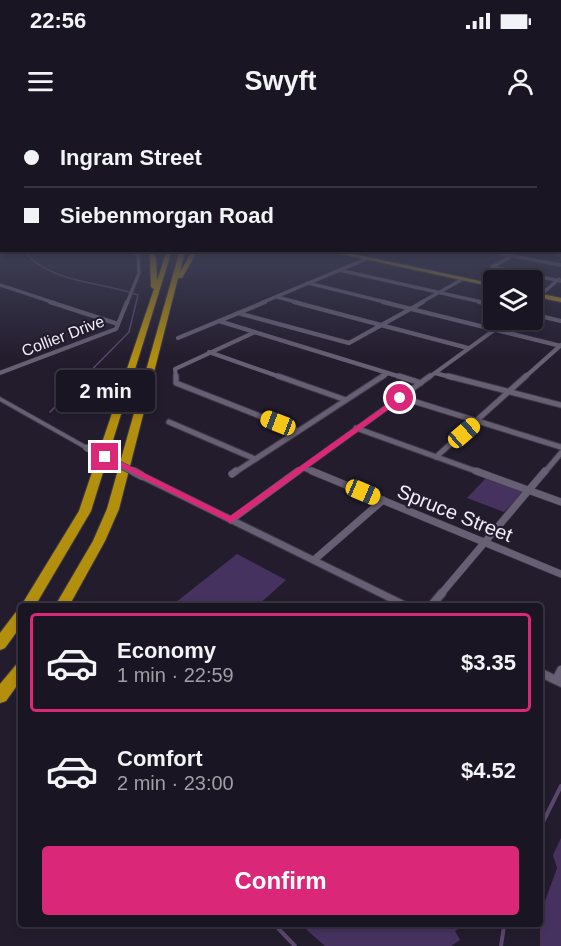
<!DOCTYPE html>
<html lang="en">
<head>
<meta charset="utf-8">
<style>
	:root { --surface:#1a1522; --page:#27222f; --text:#f1f3f6; --muted:#9f9fa5; --line:#383440; --accent:#db2777 }
	body { margin:0; font-family:Arial,sans-serif; background:var(--page); color:var(--text); height:100vh; display:flex; flex-direction:column; font-size:22px; white-space:nowrap }
	* { box-sizing:border-box; margin:0 }
	p { font-size:20px; color:var(--muted) }
	.icon { flex:none; width:33px; height:33px; fill:none; stroke:currentColor; stroke-width:2; stroke-linecap:round; stroke-linejoin:round }
	.map { position:relative; flex:1; overflow:hidden }
	.drawer { position:absolute; left:18px; top:483px; width:525px; height:324px; display:flex; flex-direction:column; background:var(--surface); border-radius:6px; box-shadow:0 3px 9px #0003,0 0 0 2px var(--line) }
	.drawer>* { flex:none }
	.banner { position:absolute; left:0px; top:0px; width:561px; height:132px; box-shadow:0 3px 9px #0003,0 0 0 2px var(--line); display:grid; align-content:center; height:132px; padding:0 24px; background:var(--surface) }
	.tools { position:absolute; left:483px; top:150px; display:grid; gap:12px }
	.tools a { display:grid; place-items:center; width:60px; height:60px; border-radius:6px; background:var(--surface); box-shadow:0 3px 9px #0003,0 0 0 2px var(--line); font-size:30px }
	.end { position:absolute; width:27px; height:27px; margin:-14px; border:8px solid #db2777; background:#fff; box-shadow:0 0 0 3px #fff }
	.from { border-radius:50% }
	.bubble { position:absolute; height:42px; border-radius:6px; background:var(--surface); box-shadow:0 3px 9px #0003,0 0 0 2px var(--line); font-size:20px; font-weight:700; line-height:42px; text-align:center }
	.car { position:absolute; width:18px; height:36px; margin:-18px -9px; border-radius:8px; box-shadow:0 0 4px 2px #0007; background:linear-gradient(#f5c518 24%,#345 0 40%,#f5c518 0 76%,#345 0 86%,#f5c518 0) }
	.banner b { display:flex; align-items:center; gap:21px; height:57px; font-size:22px }
	.banner b+b { border-top:2px solid var(--line) }
	.banner i { width:15px; height:15px; background:var(--text) }
	ul { padding:10px 0 0; list-style:none }
	li { display:flex; align-items:center; gap:18px; height:99px; margin:0 12px 9px; padding:0 12px; border:3px solid transparent; border-radius:6px }
	li div { flex:1 }
	li b { display:block; font-size:22px }
	li em { font-style:normal; font-weight:700 }
	li.active { border-color:var(--accent) }
	li>.icon { width:54px; height:54px; stroke-width:1.5 }
	.cta { display:flex; gap:12px; margin-top:auto; padding:12px 24px }
	.cta a { flex:1; height:69px; border-radius:6px; background:var(--accent); color:#fff; font-size:24px; font-weight:700; line-height:69px; text-align:center }
	.status { display:flex; justify-content:space-between; align-items:center; height:42px; padding:0 30px; background:var(--surface); direction:ltr }
	.status svg { height:16px; fill:currentColor }
	header { display:flex; justify-content:space-between; align-items:center; height:78px; padding:0 24px; background:var(--surface); font-size:27px; font-weight:700 }
	.map>svg:first-child { display:block }
</style>
</head>
<body>
<div class="status"><b>22:56</b><svg viewBox="0 0 49 12"><path d="M0 12V9h3v3zM5 12V6h3v6zM10 12V3h3v9zM15 12V0h3v12zM26 1h20v11H26zM47 4h2v5h-2z"/></svg></div>
<header><svg class="icon" aria-label="menu" viewBox="0 0 24 24"><path d="M4 6h16M4 12h16M4 18h16"/></svg>Swyft<svg class="icon" aria-label="person" viewBox="0 0 24 24"><circle cx="12" cy="8" r="4"/><path d="M4 21q1-7 8-7t8 7"/></svg></header>
<div class="map">
<svg width="561" height="826" viewBox="0 0 561 826">
	<rect width="100%" height="100%" fill="#231c2d"/>
	<g fill="#46325f">
		<polygon points="487,357 525,371 504,392 467,378"/>
		<polygon points="237,434 286,460 257,486 171,486"/>
		<polygon points="561,718 561,826 540,826 540,795 557,748 553,735"/>
		<polygon points="300,804 466,804 455,811 460,820 451,826 325,826"/>
	</g>
	<g fill="none" stroke-linecap="round" stroke-linejoin="round">
		<path stroke="#59476c" stroke-width="1.5" d="M23 130C50 164 100 161 138 175L129 212 50 292"/>
		<g stroke="#59476c" stroke-width="4">
			<polyline points="540,708 561,666"/>
			<polyline points="274,804 295,826"/>
			<polyline points="501,826 504,806"/>
		</g>
		<g stroke="#3e3947" stroke-width="4">
			<g id="minor-far4">
				<polyline points="124,130 138,134 139,153 127,183"/>
				<polyline points="480,130 561,145"/>
				<polyline points="344,134 354,130"/>
				<polyline points="492,147 561,161"/>
				<polyline points="492,147 512,136"/>
				<polyline points="339,150 486,183"/>
				<polyline points="308,163 389,183"/>
				<polyline points="0,165 55,183"/>
				<polyline points="277,177 300,183"/>
				<polyline points="532,182 559,159"/>
				<polyline points="261,183 366,139"/>
				<polyline points="420,183 463,159"/>
			</g>
		</g>
		<g stroke="#3e3947" stroke-width="4.5">
			<g id="minor-far3">
				<polyline points="50,182 118,204"/>
				<polyline points="294,182 468,228"/>
				<polyline points="383,182 561,226"/>
				<polyline points="479,182 494,185"/>
				<polyline points="238,193 349,223 423,182"/>
				<polyline points="532,194 561,201"/>
				<polyline points="219,201 404,258"/>
				<polyline points="178,218 265,182"/>
				<polyline points="209,232 283,258"/>
				<polyline points="0,253 116,209 127,182"/>
				<polyline points="435,253 454,258"/>
				<polyline points="176,258 175,249 255,212"/>
				<polyline points="381,258 388,253"/>
				<polyline points="428,258 508,200"/>
				<polyline points="524,258 561,225"/>
			</g>
		</g>
		<g stroke="#3e3947" stroke-width="7">
			<g id="minor-far2">
				<polyline points="176,256 176,263 298,311"/>
				<polyline points="278,256 346,280"/>
				<polyline points="399,256 421,263"/>
				<polyline points="448,256 561,285"/>
				<polyline points="400,277 561,327"/>
				<polyline points="169,302 255,339"/>
				<polyline points="356,308 481,353"/>
				<polyline points="436,337 526,256"/>
				<polyline points="304,348 316,353"/>
				<polyline points="234,353 383,256"/>
				<polyline points="296,353 430,256"/>
				<polyline points="544,353 561,333"/>
			</g>
		</g>
		<g stroke="#3e3947" stroke-width="8">
			<g id="minor-far1">
				<polyline points="312,351 561,454"/>
				<polyline points="476,351 561,382"/>
				<polyline points="232,354 236,351"/>
				<polyline points="231,400 298,351"/>
				<polyline points="314,440 383,380"/>
				<polyline points="441,474 545,351"/>
			</g>
		</g>
		<g stroke="#3e3947" stroke-width="10">
			<g id="minor">
				<polyline points="431,486 442,473"/>
				<polyline points="556,560 561,550"/>
			</g>
		</g>
		<g stroke="#3e3947" stroke-width="2">
			<g id="tertiary">
				<polygon points="0,277 89,327 90,328 87,330 85,329 0,281"/>
				<polygon points="139,354 145,354 410,484 412,486 399,486 139,358 138,356"/>
				<polygon points="540,548 561,558 561,567 540,557"/>
			</g>
		</g>
		<g stroke="#3e3947" stroke-width="2">
			<g id="trunk">
				<polygon points="334,130 494,164 494,167 323,130"/>
				<polygon points="532,172 561,178 561,182 532,176"/>
			</g>
		</g>
		<g stroke="#3e3947" stroke-width="2">
			<g id="motorway">
				<polygon points="148,130 153,130 156,138 157,161 167,130 172,130 91,391 35,486 21,486 79,391 154,169 151,167 150,138"/>
				<polygon points="180,130 185,130 180,152 193,130 198,130 182,158 178,158 119,389 105,421 69,486 55,486 93,421 107,389"/>
				<polygon points="21,491 21,506 5,528 0,530 0,513 16,492"/>
				<polygon points="21,543 21,560 6,581 0,583 0,564 16,545"/>
			</g>
		</g>
		<use href="#minor-far4" stroke="#675f74" stroke-width="3"/>
		<use href="#minor-far3" stroke="#675f74" stroke-width="4"/>
		<use href="#minor-far2" stroke="#675f74" stroke-width="5"/>
		<use href="#minor-far1" stroke="#675f74" stroke-width="7"/>
		<use href="#minor" stroke="#675f74" stroke-width="8"/>
		<use href="#tertiary" fill="#675f74" fill-rule="evenodd"/>
		<use href="#trunk" fill="#a48622" fill-rule="evenodd"/>
		<use href="#motorway" fill="#b38f0e" fill-rule="evenodd"/>
		<g stroke="#3e3947" stroke-width="8" stroke-linecap="butt">
			<polyline id="tertiary-bridge-far1" points="87,328 136,353"/>
		</g>
		<g stroke="#3e3947" stroke-width="10" stroke-linecap="butt">
			<polyline id="tertiary-bridge" points="133,351 142,356"/>
		</g>
		<use href="#tertiary-bridge-far1" stroke="#675f74" stroke-width="7"/>
		<use href="#tertiary-bridge" stroke="#675f74" stroke-width="8"/>
	</g>
	<linearGradient id="sky" x2="0" y2="1"><stop stop-color="#130f19"/><stop offset="0.52" stop-color="#3f4057"/><stop offset="1" stop-color="#3f4057" stop-opacity="0"/></linearGradient>
	<rect width="561" height="240" fill="url(#sky)"/>
	<polygon fill="#db2777" points="400,275 403,279 231,403 101,337 108,335 230,396"/>
	<g text-anchor="middle" dominant-baseline="central" stroke-width="4.5" stroke-linejoin="round" paint-order="stroke">
		<g font-size="16" fill="#f1ecf8" stroke="#231c2d">
			<text transform="translate(63 216) rotate(-21)">Collier Drive</text>
		</g>
		<g font-size="20" fill="#f1ecf8" stroke="#231c2d">
			<text transform="translate(455 393) rotate(22)">Spruce Street</text>
		</g>
	</g>
</svg>
<div class="tools">
<a><svg class="icon" aria-label="layers" viewBox="0 0 24 24"><path d="M12 4l9 5-9 5-9-5zM3 14l9 5 9-5"/></svg></a>
</div>
<i class="end from" style="left:400px;top:278px"></i>
<i class="end" style="left:105px;top:337px"></i>
<div class="bubble" style="left:56px;top:250px;width:99px">2 min</div>
<i class="car" style="left:278px;top:303px;rotate:291deg"></i>
<i class="car" style="left:464px;top:313px;rotate:49deg"></i>
<i class="car" style="left:363px;top:372px;rotate:113deg"></i>
<div class="banner">
<b><i class="from"></i>Ingram Street</b>
<b><i></i>Siebenmorgan Road</b>
</div>
<section class="drawer">
<ul>
<li class="active"><svg class="icon" aria-label="car" viewBox="0 0 24 24"><path d="M5 17H2v-5l4-1 3-4h7l3 4 3 1v5h-3M9 17h6M6 11h13"/><circle cx="7" cy="17" r="2"/><circle cx="17" cy="17" r="2"/></svg><div><b>Economy</b><p>1 min · 22:59</p></div><em>$3.35</em></li>
<li><svg class="icon" aria-label="car" viewBox="0 0 24 24"><path d="M5 17H2v-5l4-1 3-4h7l3 4 3 1v5h-3M9 17h6M6 11h13"/><circle cx="7" cy="17" r="2"/><circle cx="17" cy="17" r="2"/></svg><div><b>Comfort</b><p>2 min · 23:00</p></div><em>$4.52</em></li>
</ul>
<div class="cta"><a>Confirm</a></div>
</section>
</div>
</body>
</html>
